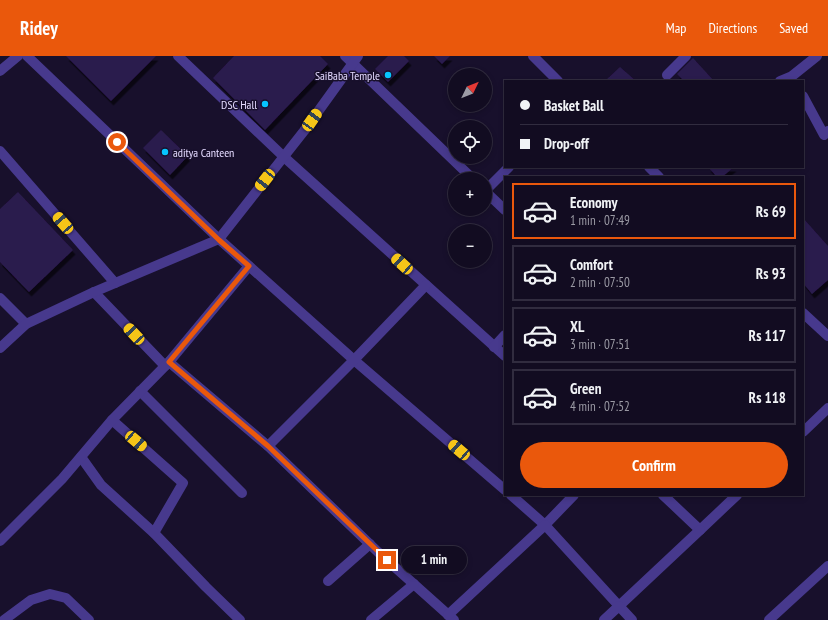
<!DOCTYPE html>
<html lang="en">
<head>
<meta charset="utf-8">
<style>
	:root { --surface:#120c21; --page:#1b152a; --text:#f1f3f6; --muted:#9c9ba5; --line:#312c3f; --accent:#ea580c }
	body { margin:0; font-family:"PT Sans Narrow",sans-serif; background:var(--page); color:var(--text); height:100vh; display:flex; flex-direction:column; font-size:15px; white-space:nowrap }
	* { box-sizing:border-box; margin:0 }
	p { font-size:13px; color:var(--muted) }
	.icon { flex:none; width:22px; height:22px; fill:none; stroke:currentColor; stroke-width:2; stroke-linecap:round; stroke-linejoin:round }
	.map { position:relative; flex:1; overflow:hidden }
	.drawer { position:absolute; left:504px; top:120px; width:300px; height:320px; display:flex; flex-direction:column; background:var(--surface); border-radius:0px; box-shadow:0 2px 6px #0003,0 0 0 1px var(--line) }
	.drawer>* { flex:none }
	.top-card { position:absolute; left:504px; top:24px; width:300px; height:88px; border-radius:0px; box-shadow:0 2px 6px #0003,0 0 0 1px var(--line); display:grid; align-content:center; height:88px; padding:0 16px; background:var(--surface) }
	.needle { width:26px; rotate:47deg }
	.buttons { position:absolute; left:448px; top:12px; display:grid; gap:8px }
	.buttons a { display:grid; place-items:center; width:44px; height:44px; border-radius:50%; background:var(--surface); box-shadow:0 2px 6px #0003,0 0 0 1px var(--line); font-size:20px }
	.end { position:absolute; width:18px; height:18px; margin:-9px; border:5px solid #ea580c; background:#fff; box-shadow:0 0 0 2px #fff }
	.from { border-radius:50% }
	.bubble { position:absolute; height:28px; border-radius:14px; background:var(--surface); box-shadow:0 2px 6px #0003,0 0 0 1px var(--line); font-size:13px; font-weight:700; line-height:28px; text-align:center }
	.car { position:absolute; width:12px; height:24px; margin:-12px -6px; border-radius:5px; box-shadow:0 0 3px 1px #0007; background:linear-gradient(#f5c518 24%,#345 0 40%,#f5c518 0 76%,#345 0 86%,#f5c518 0) }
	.top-card b { display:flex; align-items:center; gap:14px; height:38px; font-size:15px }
	.top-card b+b { border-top:1px solid var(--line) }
	.top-card i { width:10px; height:10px; background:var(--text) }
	ul { padding:7px 0 0; list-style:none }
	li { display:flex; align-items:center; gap:12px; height:56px; margin:0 8px 6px; padding:0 8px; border:2px solid var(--line); border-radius:0px }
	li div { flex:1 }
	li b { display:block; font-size:15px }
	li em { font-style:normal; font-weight:700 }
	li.selected { border-color:var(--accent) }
	li>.icon { width:36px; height:36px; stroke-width:1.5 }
	.cta { display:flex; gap:8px; margin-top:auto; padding:8px 16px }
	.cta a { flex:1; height:46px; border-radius:24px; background:var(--accent); color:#fff; font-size:16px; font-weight:700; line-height:46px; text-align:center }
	header { display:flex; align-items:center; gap:24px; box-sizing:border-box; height:56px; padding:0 20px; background:var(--accent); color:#fff }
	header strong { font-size:19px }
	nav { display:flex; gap:22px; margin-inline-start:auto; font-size:14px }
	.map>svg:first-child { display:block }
</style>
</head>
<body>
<header>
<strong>Ridey</strong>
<nav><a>Map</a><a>Directions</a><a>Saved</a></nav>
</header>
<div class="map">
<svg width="828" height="564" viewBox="0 0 828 564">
	<defs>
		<filter id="shadow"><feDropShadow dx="2.5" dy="4.5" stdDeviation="0" flood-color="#0009"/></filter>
	</defs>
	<rect width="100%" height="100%" fill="#18102c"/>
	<g fill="#2c1b4e" filter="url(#shadow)">
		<polygon points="66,0 156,0 111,45"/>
		<polygon points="234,0 320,0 328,8 265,74 213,22"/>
		<polygon points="388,0 404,0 409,5 388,26 375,13"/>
		<polygon points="434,0 450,0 442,8"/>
		<polygon points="693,2 714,25 684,25 677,18"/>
		<polygon points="620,11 636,25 605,25"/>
		<polygon points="161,74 188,100 170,119 143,92"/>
		<polygon points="708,111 734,111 722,121 717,121"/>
		<polygon points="18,136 73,194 29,236 0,206 0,153"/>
		<polygon points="803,162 828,190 828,224 812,238 803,227"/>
	</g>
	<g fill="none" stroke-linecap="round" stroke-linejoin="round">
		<g stroke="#47398d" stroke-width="10">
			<polyline points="27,0 219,183 354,304 505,434"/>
			<polyline points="178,0 284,101 505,300"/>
			<polyline points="345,0 473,123"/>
			<polyline points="533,0 558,25"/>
			<polyline points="0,15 18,0"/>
			<polyline points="667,19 686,0"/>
			<polyline points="780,25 792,20 817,0"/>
			<polyline points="803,40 824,79 828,75"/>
			<polyline points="0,95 115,227"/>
			<polyline points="649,111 659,121"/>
			<polyline points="485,135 509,111"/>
			<polyline points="485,135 505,154"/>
			<polyline points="94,236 165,310"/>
			<polyline points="0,242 26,268"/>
			<polyline points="803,257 828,280"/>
			<polyline points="494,291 505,279"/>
			<polyline points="0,292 26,268 94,236 219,183 304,75 358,0"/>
			<polyline points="169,306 268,390 354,304 426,229"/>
			<polyline points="140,335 242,437"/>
			<polyline points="112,364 183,427 154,477"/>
			<polyline points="803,376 828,352"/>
			<polyline points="268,390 378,496 454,564"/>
			<polyline points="81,401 101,429 154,477 206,531 240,564"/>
			<polyline points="511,439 545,469 574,439"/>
			<polyline points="663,439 700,474 737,439"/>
			<polyline points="0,485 62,423 112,364 169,306 249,210"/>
			<polyline points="328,525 370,488"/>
			<polyline points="448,559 545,469 619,550 700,474"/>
			<polyline points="4,564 31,544 50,538 66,542 89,564"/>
			<polyline points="371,564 414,528"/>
			<polyline points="604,564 619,550 632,564"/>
			<polyline points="769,564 828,510"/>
		</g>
	</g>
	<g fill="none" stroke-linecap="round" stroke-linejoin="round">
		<polyline stroke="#ea580c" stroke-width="5" points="117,86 219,184 249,210 169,306 268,390 387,504"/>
	</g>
	<g fill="#06c5ff" stroke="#18102c" stroke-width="1.5">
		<circle cx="388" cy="19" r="4"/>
		<circle cx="265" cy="48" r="4"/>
		<circle cx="165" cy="96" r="4"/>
	</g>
	<g text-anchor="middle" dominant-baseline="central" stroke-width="3" stroke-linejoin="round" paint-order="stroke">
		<g font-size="12" fill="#e4daff" stroke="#18102c" text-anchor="end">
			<text x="380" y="19">SaiBaba Temple</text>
			<text x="257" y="48">DSC Hall</text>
			<text x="173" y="96" text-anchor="start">aditya Canteen</text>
		</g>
	</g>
</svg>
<div class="buttons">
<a><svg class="needle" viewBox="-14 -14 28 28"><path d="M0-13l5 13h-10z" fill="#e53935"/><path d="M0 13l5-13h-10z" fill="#9c9ba5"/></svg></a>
<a><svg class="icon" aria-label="locate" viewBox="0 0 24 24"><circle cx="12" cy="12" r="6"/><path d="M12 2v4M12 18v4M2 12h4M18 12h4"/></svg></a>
<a>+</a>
<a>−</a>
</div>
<i class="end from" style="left:117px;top:86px"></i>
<i class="end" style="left:387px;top:504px"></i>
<div class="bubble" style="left:401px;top:490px;width:66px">1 min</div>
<i class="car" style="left:312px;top:64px;rotate:35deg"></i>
<i class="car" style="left:265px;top:124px;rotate:218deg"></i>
<i class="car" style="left:63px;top:167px;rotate:319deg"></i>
<i class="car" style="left:402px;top:208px;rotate:312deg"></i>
<i class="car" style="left:134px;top:278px;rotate:317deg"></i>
<i class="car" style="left:136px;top:385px;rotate:131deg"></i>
<i class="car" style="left:459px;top:394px;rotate:311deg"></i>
<div class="top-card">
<b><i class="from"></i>Basket Ball</b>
<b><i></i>Drop-off</b>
</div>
<section class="drawer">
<ul>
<li class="selected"><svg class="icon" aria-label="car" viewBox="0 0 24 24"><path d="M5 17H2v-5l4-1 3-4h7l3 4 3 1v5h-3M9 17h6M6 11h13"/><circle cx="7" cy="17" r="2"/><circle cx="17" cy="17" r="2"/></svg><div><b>Economy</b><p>1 min · 07:49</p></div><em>Rs 69</em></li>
<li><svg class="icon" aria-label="car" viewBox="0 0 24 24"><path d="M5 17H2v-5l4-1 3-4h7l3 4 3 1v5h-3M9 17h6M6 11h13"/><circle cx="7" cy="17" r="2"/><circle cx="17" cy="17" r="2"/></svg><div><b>Comfort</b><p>2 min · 07:50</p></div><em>Rs 93</em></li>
<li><svg class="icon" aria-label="car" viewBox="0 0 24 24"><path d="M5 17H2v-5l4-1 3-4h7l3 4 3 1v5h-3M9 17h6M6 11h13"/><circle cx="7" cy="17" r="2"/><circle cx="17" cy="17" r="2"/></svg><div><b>XL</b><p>3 min · 07:51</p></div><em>Rs 117</em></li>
<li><svg class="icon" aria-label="car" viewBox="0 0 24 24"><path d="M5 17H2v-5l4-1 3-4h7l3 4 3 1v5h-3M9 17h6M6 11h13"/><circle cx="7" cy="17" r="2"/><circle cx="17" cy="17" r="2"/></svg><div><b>Green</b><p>4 min · 07:52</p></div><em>Rs 118</em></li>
</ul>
<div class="cta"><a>Confirm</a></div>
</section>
</div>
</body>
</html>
